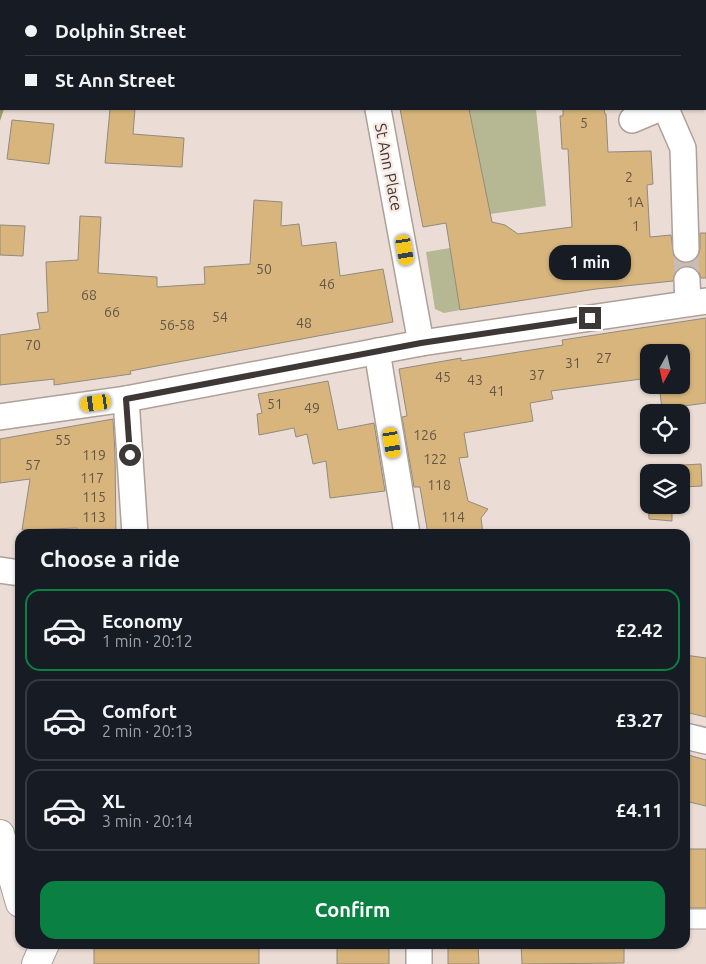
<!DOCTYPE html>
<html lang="en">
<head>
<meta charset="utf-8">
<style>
	:root { --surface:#171b24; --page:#242831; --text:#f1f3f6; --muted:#9ea1a6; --line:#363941; --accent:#0b8043 }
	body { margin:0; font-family:Ubuntu,sans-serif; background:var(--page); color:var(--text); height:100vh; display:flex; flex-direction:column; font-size:19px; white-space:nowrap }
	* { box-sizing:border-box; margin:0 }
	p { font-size:16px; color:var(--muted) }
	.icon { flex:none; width:28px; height:28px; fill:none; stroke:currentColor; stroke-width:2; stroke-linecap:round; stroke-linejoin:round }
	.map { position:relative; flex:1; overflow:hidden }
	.drawer { position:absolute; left:15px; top:529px; width:675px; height:420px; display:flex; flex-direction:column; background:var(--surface); border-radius:15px; box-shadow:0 1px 4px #0004 }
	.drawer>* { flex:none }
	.banner { position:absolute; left:0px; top:0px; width:706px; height:110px; box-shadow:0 1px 4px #0004; display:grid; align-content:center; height:110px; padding:0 25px; background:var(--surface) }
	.needle { width:32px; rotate:188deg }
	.tools { position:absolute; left:640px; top:344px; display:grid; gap:10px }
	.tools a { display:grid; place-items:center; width:50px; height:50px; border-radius:10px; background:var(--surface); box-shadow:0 1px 4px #0004; font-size:25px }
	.end { position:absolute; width:22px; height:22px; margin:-11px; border:6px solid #3d3735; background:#fff; box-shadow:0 0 0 2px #fff }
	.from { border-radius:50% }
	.bubble { position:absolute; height:35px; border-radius:15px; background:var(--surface); box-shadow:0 1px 4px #0004; font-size:16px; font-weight:700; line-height:35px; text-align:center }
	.car { position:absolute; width:15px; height:30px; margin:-15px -8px; border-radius:6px; box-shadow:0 0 4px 1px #0007; background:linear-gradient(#f5c518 24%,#345 0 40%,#f5c518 0 76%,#345 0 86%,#f5c518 0) }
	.banner b { display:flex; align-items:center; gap:18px; height:48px; font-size:19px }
	.banner b+b { border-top:1px solid var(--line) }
	.banner i { width:12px; height:12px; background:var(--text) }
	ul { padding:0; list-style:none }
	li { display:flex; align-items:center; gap:15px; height:82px; margin:0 10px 8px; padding:0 15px; border:2px solid var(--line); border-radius:15px }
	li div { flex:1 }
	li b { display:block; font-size:19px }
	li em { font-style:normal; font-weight:700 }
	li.selected { border-color:var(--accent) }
	li>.icon { width:45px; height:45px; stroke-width:1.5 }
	h2 { padding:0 25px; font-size:22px; line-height:60px }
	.button { display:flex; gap:10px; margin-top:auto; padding:10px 25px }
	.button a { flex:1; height:58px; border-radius:15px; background:var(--accent); color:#fff; font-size:20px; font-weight:700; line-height:58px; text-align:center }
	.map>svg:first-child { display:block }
</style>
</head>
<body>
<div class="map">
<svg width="706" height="964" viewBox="0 0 706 964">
	<rect width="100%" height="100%" fill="#ebddd6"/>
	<g fill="#b5b893">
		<polygon points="469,109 536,109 546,206 490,214"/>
		<polygon points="450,248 460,310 444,313 435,309 426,252"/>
	</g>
	<polygon fill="#9ca062" points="0,0 89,1 1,1 1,109 4,109 0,121"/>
	<g fill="#d7b57c" stroke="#918a7f">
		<polygon points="110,109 135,109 133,134 184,138 182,167 105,163"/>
		<polygon points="400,109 469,109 492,222 505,225 518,234 572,227 568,149 562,149 560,116 563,116 563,109 604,109 605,114 606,114 608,152 651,151 653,184 647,185 650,237 671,235 674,256 679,261 687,263 694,261 698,256 700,249 700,233 706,233 706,278 701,278 699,272 694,268 686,266 679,268 675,273 673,281 596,289 460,310 446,223 423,227"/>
		<polygon points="12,120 54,124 49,164 7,159"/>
		<polygon points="254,200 282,202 281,226 299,224 302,246 336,242 340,276 383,269 393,322 130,371 131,374 54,385 54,379 0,385 0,335 40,329 37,313 48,312 46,262 78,260 80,216 101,217 98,273 157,277 157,287 205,284 204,267 250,264"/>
		<polygon points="0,225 25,226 23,256 0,255"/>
		<polygon points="706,318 706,403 662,409 659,385 681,385 681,352 649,352 649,378 551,391 553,399 530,403 533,421 464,433 468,457 459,458 468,501 488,509 481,518 483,534 428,534 420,487 414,487 402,417 407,416 399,369 461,358 461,361 563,345 562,340"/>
		<polygon points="328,381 338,430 374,423 385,491 330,498 326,461 313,464 307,434 296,437 294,428 259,435 257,414 262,413 258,394"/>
		<polygon points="113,419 115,453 116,534 78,534 77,528 22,530 30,479 0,483 0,439"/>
		<polygon points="701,464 702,486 681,487 681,472 649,472 649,505 672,505 672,521 649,519 646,467"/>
		<polygon points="685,655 706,658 706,717 685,712"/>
		<polygon points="685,754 706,760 706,806 685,801"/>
		<rect x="685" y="849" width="21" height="59"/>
		<rect x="94" y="944" width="165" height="20"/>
		<rect x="337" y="944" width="52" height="20"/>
		<polygon points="448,944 478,944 479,964 448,964"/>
		<polygon points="521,944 624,944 624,963 522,964"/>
	</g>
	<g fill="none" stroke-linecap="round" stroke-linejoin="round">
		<polyline stroke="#c8bcb6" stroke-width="25" stroke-dasharray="25 12" stroke-linecap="butt" points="686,249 687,280"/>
		<g stroke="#ada099" stroke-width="21">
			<polyline id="pedestrian" points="685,919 706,919"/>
		</g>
		<g stroke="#ada099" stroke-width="28">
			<g id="minor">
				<polyline points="560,0 569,1"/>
				<polyline points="175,1 176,0"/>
				<polyline points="409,1 410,0"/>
				<polyline points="518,1 518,0"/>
				<polyline points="378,109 421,343"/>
				<polyline points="666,109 683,148 686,249"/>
				<polyline points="632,120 658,109"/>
				<polyline points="687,280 688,303"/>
				<polyline points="377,351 407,534"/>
				<polyline points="126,399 135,534"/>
				<polyline points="0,417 126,399 421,343 706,301"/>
				<polyline points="0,570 20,573"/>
				<polyline points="685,736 706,741"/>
				<polyline points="419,944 419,964"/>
			</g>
		</g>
		<g stroke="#ada099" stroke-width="30">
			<g id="trunk">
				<polyline points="0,834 20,903"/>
				<polyline points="36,964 45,944"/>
			</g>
		</g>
		<use href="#pedestrian" stroke="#fff" stroke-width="19"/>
		<use href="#minor" stroke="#fff" stroke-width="25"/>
		<use href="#trunk" stroke="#fff" stroke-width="28"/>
	</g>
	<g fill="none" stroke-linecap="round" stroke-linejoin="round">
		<polyline stroke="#3d3735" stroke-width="6" points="130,455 126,399 421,343 590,318"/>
	</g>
	<g text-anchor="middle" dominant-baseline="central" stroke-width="5" stroke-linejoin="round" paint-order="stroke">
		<g font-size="14" fill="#645647">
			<text x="584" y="123">5</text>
			<text x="629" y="177">2</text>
			<text x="635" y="202">1A</text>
			<text x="636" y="226">1</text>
			<text x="264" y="269">50</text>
			<text x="327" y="284">46</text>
			<text x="89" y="295">68</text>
			<text x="112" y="312">66</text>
			<text x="220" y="317">54</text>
			<text x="304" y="323">48</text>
			<text x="177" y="325">56-58</text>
			<text x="33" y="345">70</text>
			<text x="604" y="358">27</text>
			<text x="573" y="363">31</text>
			<text x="537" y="375">37</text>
			<text x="443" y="377">45</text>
			<text x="475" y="380">43</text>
			<text x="497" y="391">41</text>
			<text x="275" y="404">51</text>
			<text x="312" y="408">49</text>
			<text x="425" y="435">126</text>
			<text x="63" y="440">55</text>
			<text x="94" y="455">119</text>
			<text x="435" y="459">122</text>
			<text x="33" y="465">57</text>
			<text x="92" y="478">117</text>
			<text x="439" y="485">118</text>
			<text x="94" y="497">115</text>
			<text x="94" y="517">113</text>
			<text x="453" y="517">114</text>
		</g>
		<g font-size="16" fill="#3d3735" stroke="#f8eae3">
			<text transform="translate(389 167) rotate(79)">St Ann Place</text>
		</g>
	</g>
</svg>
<div class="tools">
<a><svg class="needle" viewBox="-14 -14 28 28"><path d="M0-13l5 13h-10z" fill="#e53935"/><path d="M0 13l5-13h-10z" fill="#9ea1a6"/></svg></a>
<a><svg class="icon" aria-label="locate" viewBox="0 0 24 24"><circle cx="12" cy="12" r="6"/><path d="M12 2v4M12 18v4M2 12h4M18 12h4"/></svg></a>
<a><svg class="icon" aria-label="layers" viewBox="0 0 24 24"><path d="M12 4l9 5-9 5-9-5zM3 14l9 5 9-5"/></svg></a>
</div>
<i class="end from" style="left:130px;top:455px"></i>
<i class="end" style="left:590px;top:318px"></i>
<div class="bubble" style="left:549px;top:245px;width:82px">1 min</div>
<i class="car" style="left:405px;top:250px;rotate:170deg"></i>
<i class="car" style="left:96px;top:403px;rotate:262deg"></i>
<i class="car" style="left:392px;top:443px;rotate:170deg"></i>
<div class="banner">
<b><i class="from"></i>Dolphin Street</b>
<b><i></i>St Ann Street</b>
</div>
<section class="drawer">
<h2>Choose a ride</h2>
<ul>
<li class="selected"><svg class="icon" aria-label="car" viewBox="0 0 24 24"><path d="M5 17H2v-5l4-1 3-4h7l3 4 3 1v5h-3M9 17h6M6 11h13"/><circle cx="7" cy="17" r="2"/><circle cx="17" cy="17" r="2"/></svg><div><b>Economy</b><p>1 min · 20:12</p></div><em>£2.42</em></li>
<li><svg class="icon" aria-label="car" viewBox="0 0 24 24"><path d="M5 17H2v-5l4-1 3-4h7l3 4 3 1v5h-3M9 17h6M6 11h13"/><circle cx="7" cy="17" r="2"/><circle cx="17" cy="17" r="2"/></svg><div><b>Comfort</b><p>2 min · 20:13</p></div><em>£3.27</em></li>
<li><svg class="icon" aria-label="car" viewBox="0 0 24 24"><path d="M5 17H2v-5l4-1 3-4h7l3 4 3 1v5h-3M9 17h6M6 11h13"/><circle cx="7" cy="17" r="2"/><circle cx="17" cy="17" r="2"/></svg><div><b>XL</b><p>3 min · 20:14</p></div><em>£4.11</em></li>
</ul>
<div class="button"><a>Confirm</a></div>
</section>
</div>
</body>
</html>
